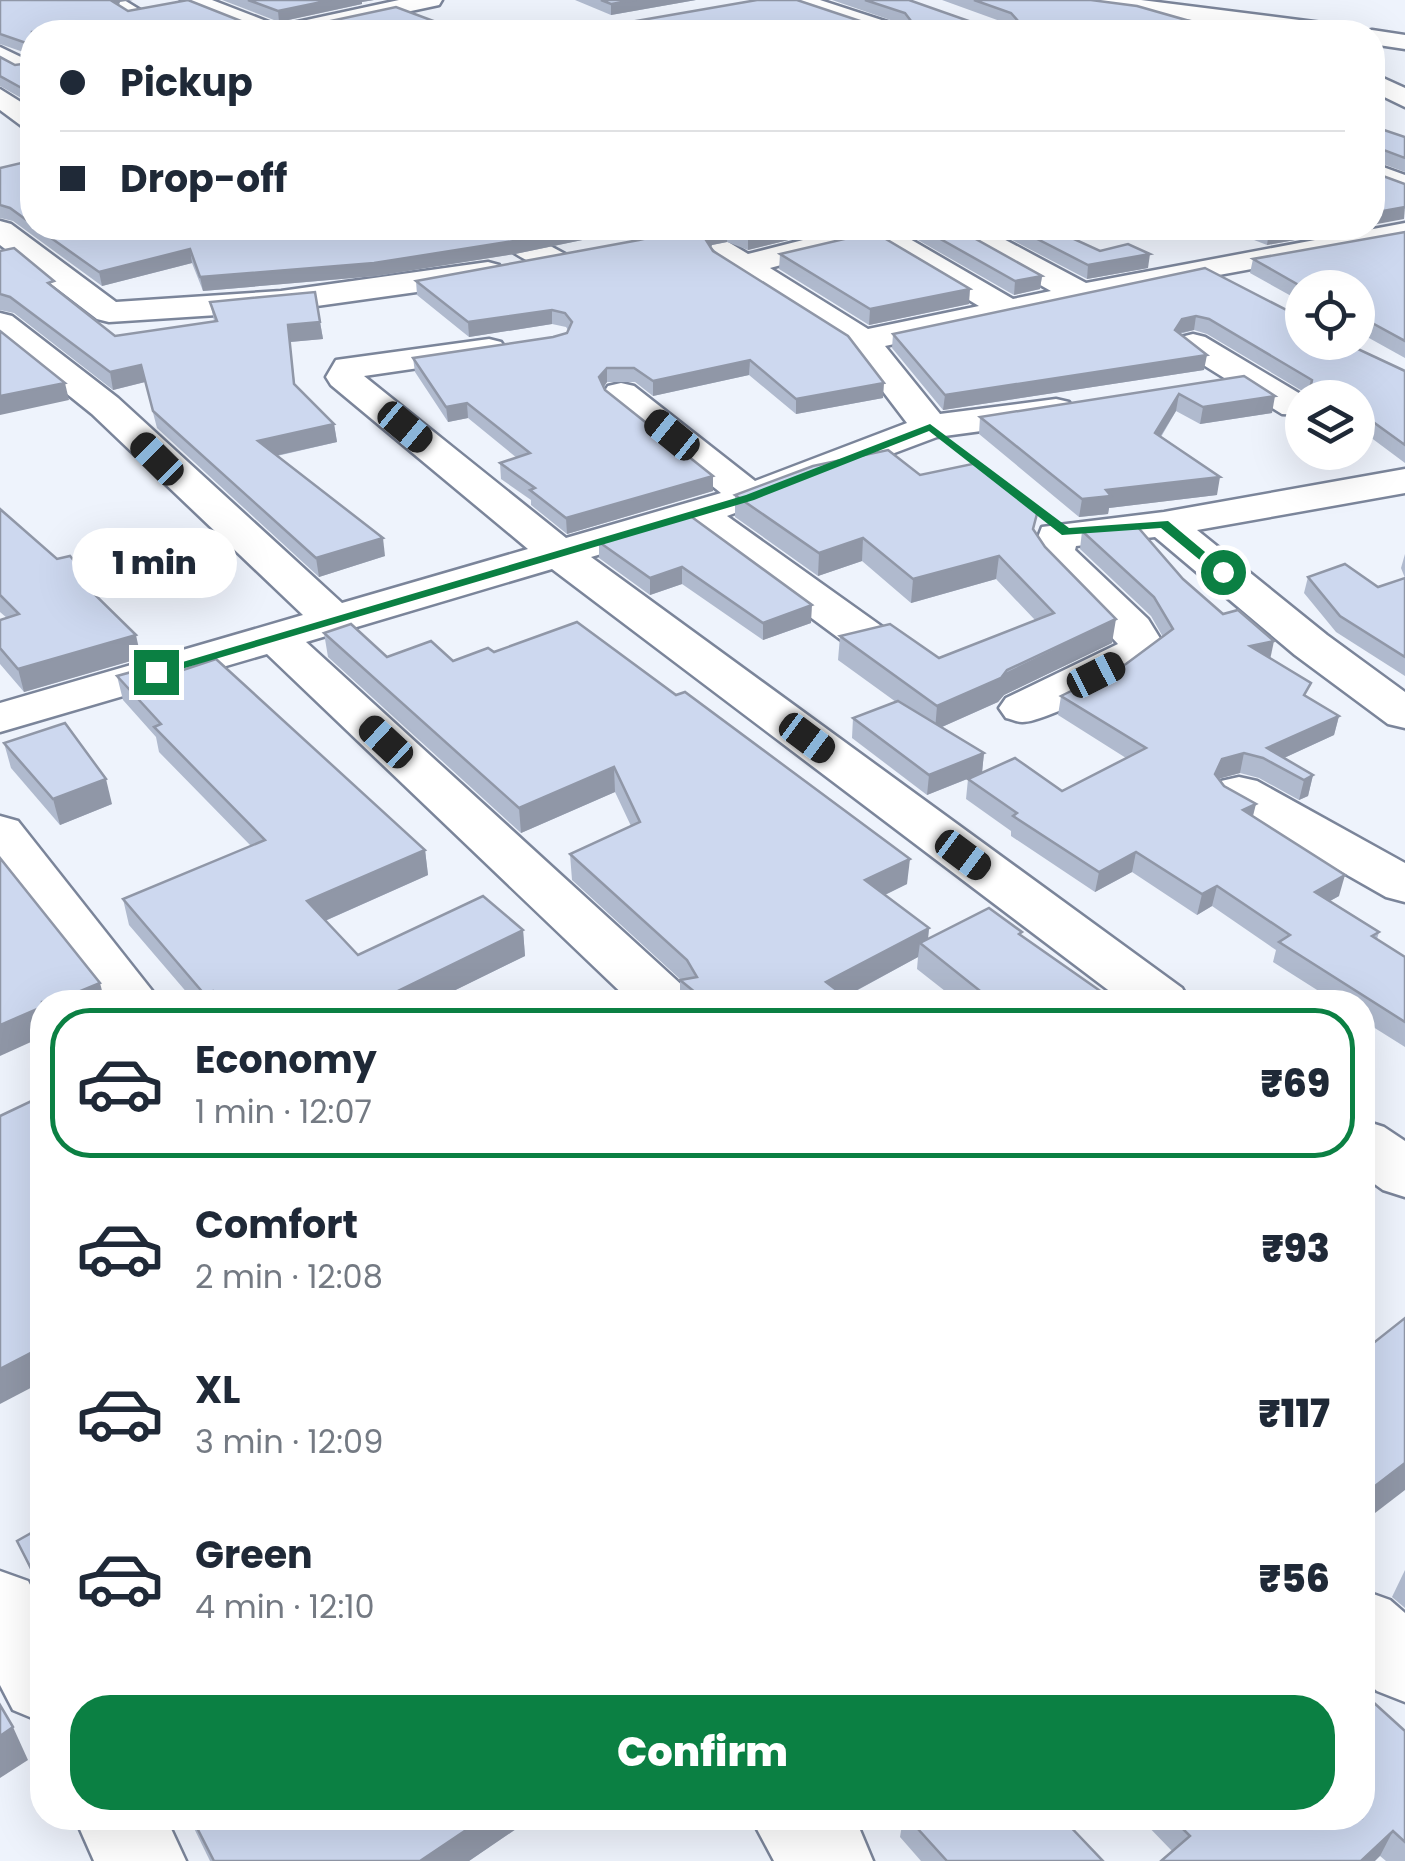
<!DOCTYPE html>
<html lang="en">
<head>
<meta charset="utf-8">
<style>
	:root { --surface:#fff; --page:#f2f2f3; --text:#1f2937; --muted:#747a83; --line:#e0e1e3; --accent:#0b8043 }
	body { margin:0; font-family:Poppins,sans-serif; background:var(--page); color:var(--text); height:100vh; display:flex; flex-direction:column; font-size:38px; white-space:nowrap }
	* { box-sizing:border-box; margin:0 }
	p { font-size:32px; color:var(--muted) }
	.icon { flex:none; width:55px; height:55px; fill:none; stroke:currentColor; stroke-width:2; stroke-linecap:round; stroke-linejoin:round }
	.map { position:relative; flex:1; overflow:hidden }
	.sheet { position:absolute; left:30px; top:990px; width:1345px; height:840px; display:flex; flex-direction:column; background:var(--surface); border-radius:40px; box-shadow:0 10px 40px #0002 }
	.sheet>* { flex:none }
	.banner { position:absolute; left:20px; top:20px; width:1365px; height:220px; border-radius:40px; box-shadow:0 10px 40px #0002; display:grid; align-content:center; height:220px; padding:0 40px; background:var(--surface) }
	.buttons { position:absolute; left:1285px; top:270px; display:grid; gap:20px }
	.buttons a { display:grid; place-items:center; width:90px; height:90px; border-radius:50%; background:var(--surface); box-shadow:0 10px 40px #0002; font-size:50px }
	.end { position:absolute; width:45px; height:45px; margin:-22px; border:12px solid #0b8043; background:#fff; box-shadow:0 0 0 5px #fff }
	.from { border-radius:50% }
	.bubble { position:absolute; height:70px; border-radius:35px; background:var(--surface); box-shadow:0 10px 40px #0002; font-size:32px; font-weight:800; line-height:70px; text-align:center }
	.car { position:absolute; width:30px; height:60px; margin:-30px -15px; border-radius:12px; box-shadow:0 0 8px 2px #0007; background:linear-gradient(#222 24%,#8ab4d8 0 40%,#222 0 76%,#8ab4d8 0 86%,#222 0) }
	.banner b { display:flex; align-items:center; gap:35px; height:95px; font-size:38px }
	.banner b+b { border-top:2px solid var(--line) }
	.banner i { width:25px; height:25px; background:var(--text) }
	ul { padding:18px 0 0; list-style:none }
	li { display:flex; align-items:center; gap:30px; height:150px; margin:0 20px 15px; padding:0 20px; border:5px solid transparent; border-radius:40px }
	li div { flex:1 }
	li b { display:block; font-size:38px }
	li em { font-style:normal; font-weight:800 }
	li.selected { border-color:var(--accent) }
	li>.icon { width:90px; height:90px; stroke-width:1.5 }
	.cta { display:flex; gap:20px; margin-top:auto; padding:20px 40px }
	.cta a { flex:1; height:115px; border-radius:40px; background:var(--accent); color:#fff; font-size:40px; font-weight:800; line-height:115px; text-align:center }
	.map>svg:first-child { display:block }
</style>
</head>
<body>
<div class="map">
<svg width="1405" height="1861" viewBox="0 0 1405 1861">
	<rect width="100%" height="100%" fill="#eef3fc"/>
	<g fill="none" stroke-linecap="round" stroke-linejoin="round">
		<g stroke="#7b859a" stroke-width="5">
			<g id="minor">
				<polygon points="97,0 124,0 176,32 148,32"/>
				<polygon points="181,0 212,0 279,26 399,0 442,0 439,5 313,32 253,32 184,5"/>
				<polygon points="786,0 820,0 903,27 907,32 873,32 789,5"/>
				<polygon points="1077,0 1141,0 1338,25 1350,32 1287,32 1088,7"/>
				<polygon points="1372,30 1405,35 1405,49 1372,44 1372,32 1363,32"/>
				<polygon points="0,47 23,58 32,57 32,71 19,73 0,65"/>
				<polygon points="1372,73 1405,88 1405,107 1372,91"/>
				<polygon points="0,89 32,109 32,129 23,127 0,110"/>
				<polygon points="1372,163 1405,175 1405,194 1372,182"/>
				<polygon points="0,221 11,224 116,302 281,291 488,262 499,265 504,272 499,279 488,282 281,311 109,322 97,319 0,245"/>
				<path d="M1405 223V241L1208 277 885 346 940 414 1056 399 1069 402 1074 410 1069 418 1056 421 937 437 727 516 884 628 890 638 884 648 868 651 852 648 690 528 591 557 1182 988 1190 1002H1124L552 569 306 642 685 988 693 1002H631L267 654 0 732V703L303 615 92 414 0 340V313L12 316 118 398 342 603 528 549 331 385 326 377 336 360 489 339 501 342 506 349 501 356 364 376 566 538 721 493 608 402 603 394 608 386 621 383 634 386 755 481 907 423 850 348 674 234 670 228H705L748 254 850 228H891L1013 299 1051 291 950 234 946 228H983L1086 283ZM862 243H874L979 306 868 329 770 268Z"/>
				<path d="M481 228H517L565 254 570 261 565 268C538 274 508 248 485 234Z"/>
				<polygon points="1193,334 1205,337 1307,398 1302,398 1302,415 1282,414 1181,351 1176,344 1181,337"/>
				<path d="M1405 469V493L1197 530 1327 635 1405 692V728L1388 724 1295 655 1155 537 1076 546 1075 550 1148 619 1166 648C1152 667 1046 723 1022 722 1017 722 1012 719 1006 718L999 708 1006 698 1118 644 1039 559 1033 550 1042 527 1164 512Z"/>
				<polygon points="1239,777 1257,781 1405,863 1405,902 1386,897 1221,803 1214,792 1221,781"/>
				<polygon points="0,816 18,821 161,1002 103,1002 0,867"/>
				<polygon points="1362,1120 1384,1127 1405,1141 1405,1197 1383,1190 1362,1175"/>
				<polygon points="0,1571 28,1581 42,1607 42,1722 13,1710 0,1685"/>
				<polygon points="1362,1590 1390,1600 1405,1613 1405,1702 1377,1691 1362,1678"/>
				<polygon points="75,1818 166,1818 186,1861 94,1861"/>
				<polygon points="751,1818 849,1818 860,1830 873,1861 774,1861"/>
			</g>
		</g>
		<use href="#minor" fill="#fff" fill-rule="evenodd"/>
	</g>
	<g fill="#b0bace">
		<polygon points="0,0 120,2 119,5 128,11 251,25 463,32 32,32 32,103 30,103 0,86 0,57 15,65 30,63 32,55 0,44"/>
		<polygon points="222,0 374,0 362,2 362,4 279,22"/>
		<polygon points="575,0 696,0 611,15"/>
		<polygon points="832,0 909,0 980,25 1011,25 942,0 1091,0 1184,31 1177,32 533,32 905,25"/>
		<polygon points="1372,126 1405,137 1405,172 1372,160"/>
		<polygon points="32,156 32,228 640,228 515,254 376,276 203,291 192,263 102,286 13,221 0,218 0,168 30,161"/>
		<polygon points="691,228 837,228 748,250 727,242 712,245 711,247 883,398 796,414 749,375 653,396 635,382 607,382 604,387 605,390 713,476 713,491 567,534 531,505 531,500 501,479 500,463 517,458 468,418 448,422 415,372 413,358 553,337 567,333 568,330 566,327 552,324 469,337 417,295 416,281 639,240"/>
		<polygon points="897,228 956,228 1042,276 1040,289 1014,295"/>
		<polygon points="989,228 1050,228 1100,251 1148,268 1087,279"/>
		<polygon points="1223,228 1361,228 1267,245"/>
		<polygon points="1405,232 1405,358 1360,333 1358,288 1302,288 1302,302 1250,273 1253,259"/>
		<polygon points="0,251 56,289 115,336 214,321 210,302 320,322 323,339 290,342 295,385 334,424 337,442 277,456 385,556 319,577 157,428 145,382 113,390 14,313 0,310"/>
		<polygon points="780,254 969,304 869,325 779,269"/>
		<polygon points="1205,268 1302,342 1405,371 1405,463 1358,428 1358,398 1308,398 1309,395 1207,334 1194,330 1180,334 1204,370 943,410 892,348 893,334"/>
		<polygon points="1244,376 1272,413 1200,424 1176,411 1161,437 1217,495 1109,508 1108,514 1079,517 979,434 980,417"/>
		<polygon points="920,475 1035,533 1112,643 1004,695 998,702 942,727 984,753 982,772 1062,791 1126,758 1058,715 1061,696 1126,664 1163,637 1151,616 1080,549 1082,531 1183,579 1270,659 1308,698 1339,716 1334,735 1284,758 1313,775 1308,796 1299,800 1259,778 1240,773 1218,779 1253,817 1339,896 1330,901 1379,932 1377,939 1405,957 1405,1047 1362,1020 1362,1002 1336,1002 1273,962 1276,950 1212,906 1197,915 1132,872 1095,892 1011,836 1011,831 966,799 968,779 970,778 927,795 852,738 853,718 896,702 838,660 840,636 939,658 1035,620 996,579 911,603 862,561 818,576 735,517 735,495"/>
		<polygon points="0,509 97,597 141,658 24,692 0,664 0,620 7,618 0,612"/>
		<polygon points="689,515 811,623 763,640 682,584 650,595 599,558 599,542"/>
		<polygon points="1405,554 1405,676 1336,632 1304,593 1308,577 1378,587 1405,578 1401,568"/>
		<polygon points="324,633 387,657 453,661 494,652 907,884 885,895 929,928 928,939 1021,936 1116,1002 959,1002 917,969 918,957 845,997 852,1002 680,1002 680,980 681,980 572,880 570,854 631,826 615,792 521,833 328,657"/>
		<polygon points="174,673 425,850 428,875 325,921 358,955 523,930 525,956 431,1002 195,1002 129,925 123,899 251,846 159,752 156,737 123,700 117,676"/>
		<polygon points="4,743 112,804 60,825 11,768"/>
		<polygon points="42,1527 42,1595 17,1541"/>
		<polygon points="1405,1570 1405,1608 1392,1597"/>
		<polygon points="1405,1731 1405,1861 1386,1861 1380,1856 1172,1851 1140,1818 1362,1818"/>
		<polygon points="189,1818 532,1818 469,1861 210,1861"/>
		<polygon points="903,1818 1062,1818 1103,1861 921,1861 900,1837"/>
	</g>
	<g fill="#9097a7">
		<polygon points="113,0 133,0 120,2 114,12"/>
		<polygon points="331,0 374,0 362,2 362,4 279,22 278,11"/>
		<polygon points="636,0 696,0 611,15 611,4"/>
		<polygon points="1186,20 1184,31 1177,32 1151,32 1152,28"/>
		<polygon points="32,90 32,103 30,103 27,91"/>
		<polygon points="1405,207 1404,219 1372,225 1372,213"/>
		<polygon points="578,228 640,228 515,254 376,276 203,291 200,277"/>
		<polygon points="728,228 727,242 712,245 706,254 706,240 712,231"/>
		<polygon points="785,228 837,228 748,250 748,237"/>
		<polygon points="1292,228 1361,228 1267,245 1269,232"/>
		<polygon points="190,249 192,263 102,286 99,272"/>
		<polygon points="1150,254 1148,268 1087,279 1088,265"/>
		<polygon points="1042,276 1040,289 1014,295 1015,281"/>
		<polygon points="970,289 969,304 869,325 870,309"/>
		<polygon points="552,310 552,324 469,337 468,322"/>
		<polygon points="1196,316 1194,330 1180,333 1172,345 1175,330 1182,319"/>
		<polygon points="1363,318 1360,333 1358,335 1358,324"/>
		<polygon points="320,322 323,339 290,342 288,325"/>
		<polygon points="1207,355 1204,370 943,410 945,395"/>
		<polygon points="750,360 749,375 653,396 653,381"/>
		<polygon points="141,365 145,382 113,390 110,372"/>
		<polygon points="607,368 607,382 600,392 599,377"/>
		<polygon points="65,383 69,400 0,415 0,396"/>
		<polygon points="884,383 883,398 796,414 796,399"/>
		<polygon points="1179,394 1176,411 1152,450 1155,433"/>
		<polygon points="1275,396 1272,413 1200,424 1203,407"/>
		<polygon points="467,403 468,418 448,422 446,407"/>
		<polygon points="334,424 337,442 261,459 258,441"/>
		<polygon points="713,476 713,491 567,534 566,518"/>
		<polygon points="1220,477 1217,495 1109,508 1108,514 1079,517 1082,499 1106,490"/>
		<polygon points="383,538 385,556 319,577 316,558"/>
		<polygon points="863,538 862,561 818,576 819,553"/>
		<polygon points="999,556 996,579 911,603 913,579"/>
		<polygon points="682,567 682,584 650,595 650,578"/>
		<polygon points="94,584 100,607 87,587"/>
		<polygon points="812,605 811,623 763,640 763,623"/>
		<polygon points="1116,619 1112,643 1004,695 998,702 935,730 937,706"/>
		<polygon points="136,635 141,658 24,692 18,669"/>
		<polygon points="1274,641 1270,660 1250,646"/>
		<polygon points="1339,716 1334,735 1273,763 1267,748"/>
		<polygon points="984,753 982,773 927,795 929,775"/>
		<polygon points="1244,753 1240,773 1218,779 1215,774 1222,759"/>
		<polygon points="614,767 615,792 521,833 519,808"/>
		<polygon points="1313,775 1308,796 1299,800 1304,780"/>
		<polygon points="106,779 112,804 60,825 53,799"/>
		<polygon points="1256,804 1251,824 1243,810"/>
		<polygon points="425,850 428,875 311,927 307,901"/>
		<polygon points="1136,852 1132,872 1095,892 1099,872"/>
		<polygon points="910,859 907,884 864,905 865,880"/>
		<polygon points="1345,875 1339,896 1310,912 1315,892"/>
		<polygon points="1217,886 1212,906 1197,915 1202,894"/>
		<polygon points="929,928 927,948 920,943 918,957 835,1002 826,982"/>
		<polygon points="523,930 525,956 431,1002 375,1002"/>
		<polygon points="100,983 105,1002 54,1002"/>
		<polygon points="213,991 215,1002 206,1002 205,995"/>
		<polygon points="42,1007 42,1037 0,1056 0,1025"/>
		<polygon points="42,1347 42,1382 0,1404 0,1369"/>
		<polygon points="1405,1463 1405,1490 1362,1523 1362,1496"/>
		<polygon points="13,1727 28,1760 0,1778 0,1736"/>
		<polygon points="484,1818 532,1818 469,1861 420,1861"/>
		<polygon points="1393,1831 1380,1856 1375,1861 1361,1861"/>
	</g>
	<g fill="#cdd8ef" stroke="#9097a7" stroke-width="2.5">
		<polygon points="0,0 113,0 112,1 128,11 188,0 251,25 312,25 396,7 463,32 32,32 32,45 0,34"/>
		<polygon points="248,0 331,0 278,11"/>
		<polygon points="601,0 636,0 611,4"/>
		<polygon points="757,0 797,0 872,25 908,25 911,21 905,13 865,0 909,0 980,25 1014,25 1018,21 1011,13 974,0 1091,0 1137,6 1186,20 1152,28 1165,32 533,32 577,25 613,25"/>
		<polygon points="32,50 32,90 27,91 0,76 0,57 15,65 30,63"/>
		<polygon points="1372,126 1405,137 1405,158 1376,147 1372,149"/>
		<polygon points="32,156 32,224 10,208 0,205 0,168 30,161"/>
		<polygon points="1372,172 1405,184 1405,207 1372,213"/>
		<polygon points="37,228 578,228 514,241 374,263 200,277 190,249 99,272"/>
		<polygon points="691,228 785,228 748,237 728,228 712,231 706,240 713,251 848,336 884,383 796,399 750,360 653,381 634,368 607,368 599,377 605,390 713,476 566,518 530,490 535,488 500,463 530,453 467,403 446,407 413,358 553,337 567,333 572,322 565,313 552,310 468,322 416,281 639,240"/>
		<polygon points="921,228 956,228 1042,276 1015,281"/>
		<polygon points="1016,228 1050,228 1100,251 1128,244 1150,254 1088,265"/>
		<polygon points="1258,228 1292,228 1269,232"/>
		<polygon points="874,232 970,289 870,309 780,254"/>
		<polygon points="1405,232 1405,341 1363,318 1358,324 1358,288 1304,288 1253,259"/>
		<polygon points="14,248 54,281 48,283 115,336 217,321 210,302 315,292 320,322 288,325 294,384 334,424 258,441 383,538 316,558 153,411 141,365 110,372 10,297 0,294 0,251"/>
		<polygon points="1205,268 1302,318 1302,342 1343,342 1405,371 1405,445 1358,411 1358,398 1313,398 1309,395 1312,380 1209,319 1196,316 1182,319 1175,330 1207,355 945,395 893,334"/>
		<polygon points="0,331 65,383 0,396"/>
		<polygon points="1244,376 1275,396 1203,407 1179,394 1155,433 1220,477 1106,490 1111,496 1082,499 980,417"/>
		<polygon points="888,450 920,475 977,463 1038,510 1033,529 1045,547 1116,619 1007,670 1001,678 937,706 840,636 890,624 939,658 1054,613 999,556 913,579 863,538 819,553 735,495 813,466"/>
		<polygon points="0,509 57,559 70,556 94,584 87,587 136,635 18,669 0,648 0,620 19,614 0,595"/>
		<polygon points="689,515 812,605 763,623 682,567 650,578 599,542"/>
		<polygon points="1136,525 1183,579 1223,614 1238,610 1274,641 1250,646 1311,683 1304,695 1339,716 1267,748 1313,775 1304,780 1263,758 1244,753 1222,759 1215,774 1224,786 1256,804 1243,810 1345,875 1315,892 1379,932 1372,936 1405,957 1405,1022 1279,942 1290,935 1217,886 1202,894 1136,852 1099,872 1013,816 1017,813 968,779 1015,758 1062,791 1146,748 1061,696 1126,664 1173,629 1154,597 1082,531"/>
		<polygon points="1345,564 1378,587 1405,578 1405,657 1340,616 1308,577"/>
		<polygon points="577,622 676,695 685,692 910,859 865,880 929,928 826,982 852,1002 707,1002 680,980 697,977 687,960 570,854 640,822 614,767 519,808 324,633 351,624 387,657 431,641 453,661 488,648 494,652"/>
		<polygon points="216,659 425,850 307,901 358,955 483,896 523,930 375,1002 222,1002 213,991 205,995 123,899 265,840 154,727 161,724 117,676 164,663 174,673"/>
		<polygon points="898,701 984,753 929,775 853,718"/>
		<polygon points="65,723 106,779 53,799 4,743"/>
		<polygon points="0,858 100,983 54,1002 42,1002 42,1007 0,1025"/>
		<polygon points="989,908 1022,932 1019,934 1116,1002 970,1002 984,994 920,943"/>
		<polygon points="42,1096 42,1347 0,1369 0,1116"/>
		<polygon points="1405,1318 1405,1463 1362,1496 1362,1352"/>
		<polygon points="42,1527 42,1590 17,1541"/>
		<polygon points="1362,1692 1405,1731 1405,1842 1393,1831 1361,1861 1161,1861 1190,1836 1172,1818 1362,1818"/>
		<polygon points="0,1705 13,1727 0,1736"/>
		<polygon points="192,1818 484,1818 420,1861 214,1861"/>
		<polygon points="908,1818 1062,1818 1103,1861 947,1861"/>
	</g>
	<polygon fill="#0b8043" points="930,424 1069,528 1168,521 1229,572 1218,575 1161,528 1062,535 929,431 754,500 161,675 149,672 746,495"/>
</svg>
<div class="buttons">
<a><svg class="icon" aria-label="locate" viewBox="0 0 24 24"><circle cx="12" cy="12" r="6"/><path d="M12 2v4M12 18v4M2 12h4M18 12h4"/></svg></a>
<a><svg class="icon" aria-label="layers" viewBox="0 0 24 24"><path d="M12 4l9 5-9 5-9-5zM3 14l9 5 9-5"/></svg></a>
</div>
<i class="end from" style="left:1223px;top:572px"></i>
<i class="end" style="left:156px;top:672px"></i>
<div class="bubble" style="left:72px;top:528px;width:165px">1 min</div>
<i class="car" style="left:405px;top:427px;rotate:130deg"></i>
<i class="car" style="left:672px;top:435px;rotate:309deg"></i>
<i class="car" style="left:157px;top:459px;rotate:315deg"></i>
<i class="car" style="left:1096px;top:675px;rotate:63deg"></i>
<i class="car" style="left:807px;top:738px;rotate:127deg"></i>
<i class="car" style="left:386px;top:742px;rotate:313deg"></i>
<i class="car" style="left:963px;top:855px;rotate:127deg"></i>
<div class="banner">
<b><i class="from"></i>Pickup</b>
<b><i></i>Drop-off</b>
</div>
<section class="sheet">
<ul>
<li class="selected"><svg class="icon" aria-label="car" viewBox="0 0 24 24"><path d="M5 17H2v-5l4-1 3-4h7l3 4 3 1v5h-3M9 17h6M6 11h13"/><circle cx="7" cy="17" r="2"/><circle cx="17" cy="17" r="2"/></svg><div><b>Economy</b><p>1 min · 12:07</p></div><em>₹69</em></li>
<li><svg class="icon" aria-label="car" viewBox="0 0 24 24"><path d="M5 17H2v-5l4-1 3-4h7l3 4 3 1v5h-3M9 17h6M6 11h13"/><circle cx="7" cy="17" r="2"/><circle cx="17" cy="17" r="2"/></svg><div><b>Comfort</b><p>2 min · 12:08</p></div><em>₹93</em></li>
<li><svg class="icon" aria-label="car" viewBox="0 0 24 24"><path d="M5 17H2v-5l4-1 3-4h7l3 4 3 1v5h-3M9 17h6M6 11h13"/><circle cx="7" cy="17" r="2"/><circle cx="17" cy="17" r="2"/></svg><div><b>XL</b><p>3 min · 12:09</p></div><em>₹117</em></li>
<li><svg class="icon" aria-label="car" viewBox="0 0 24 24"><path d="M5 17H2v-5l4-1 3-4h7l3 4 3 1v5h-3M9 17h6M6 11h13"/><circle cx="7" cy="17" r="2"/><circle cx="17" cy="17" r="2"/></svg><div><b>Green</b><p>4 min · 12:10</p></div><em>₹56</em></li>
</ul>
<div class="cta"><a>Confirm</a></div>
</section>
</div>
</body>
</html>
